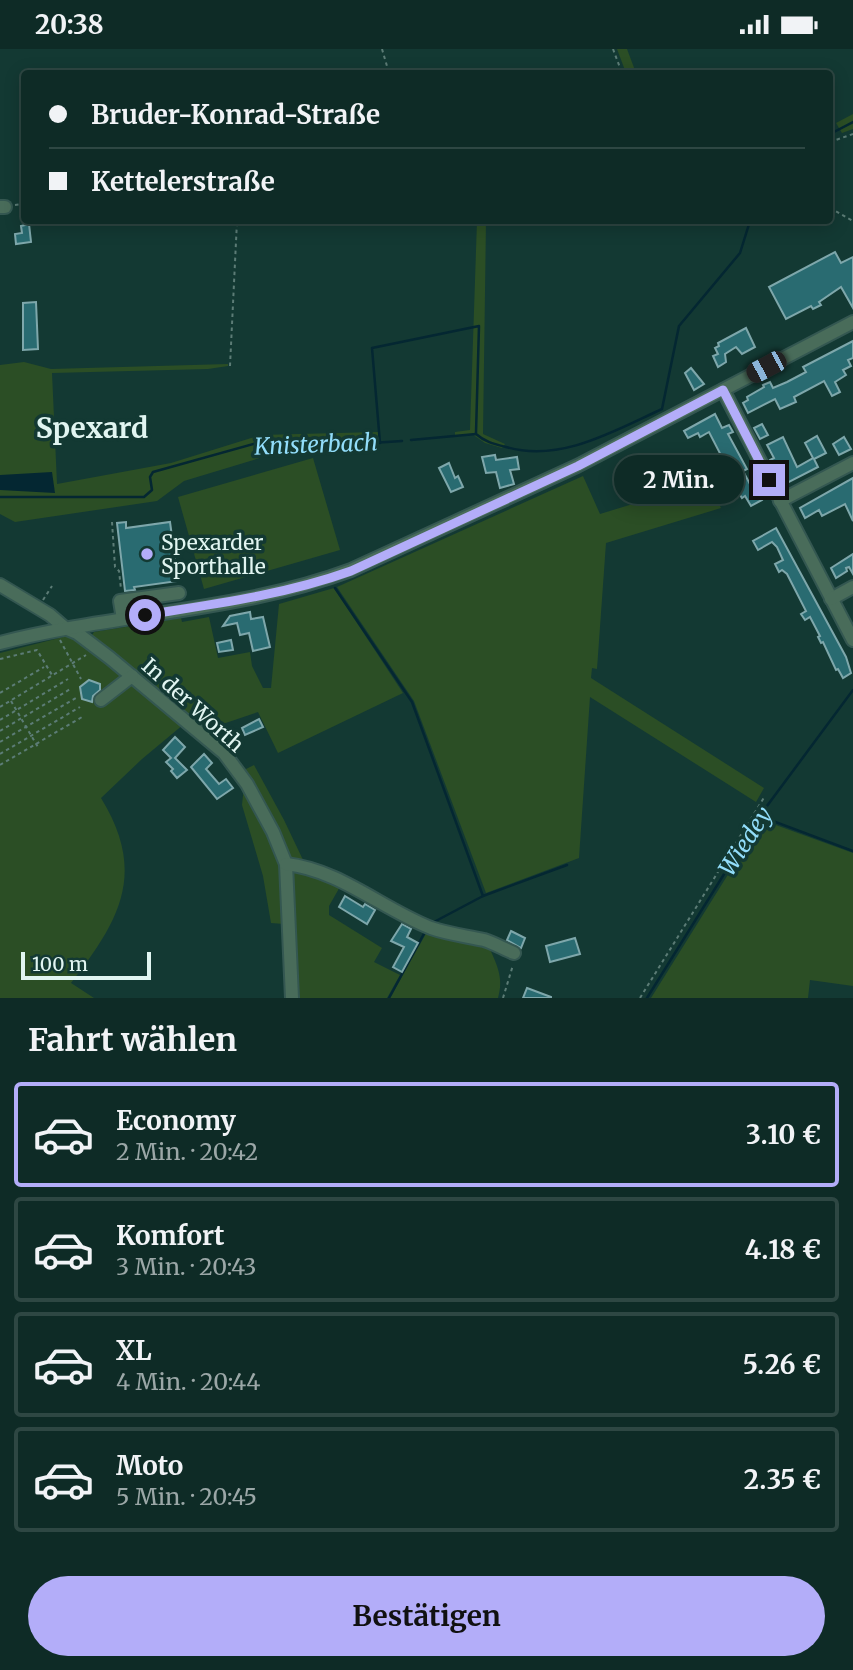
<!DOCTYPE html>
<html lang="de">
<head>
<meta charset="utf-8">
<style>
	:root { --surface:#0e2b26; --page:#17332e; --text:#f1f3f6; --muted:#9ba7a7; --line:#2e4743; --accent:#b3adf9 }
	body { margin:0; font-family:Merriweather,serif; background:var(--page); color:var(--text); height:100vh; display:flex; flex-direction:column; font-size:26px; white-space:nowrap }
	* { box-sizing:border-box; margin:0 }
	p { font-size:23px; color:var(--muted) }
	.icon { flex:none; width:38px; height:38px; fill:none; stroke:currentColor; stroke-width:2; stroke-linecap:round; stroke-linejoin:round }
	.map { position:relative; height:949px; overflow:hidden }
	.panel { display:flex; flex-direction:column; background:var(--surface); flex:1 }
	.panel>* { flex:none }
	.top-card { position:absolute; left:21px; top:21px; width:812px; height:154px; border-radius:7px; box-shadow:0 4px 18px #0003,0 0 0 2px var(--line); display:grid; align-content:center; height:154px; padding:0 28px; background:var(--surface) }
	.scale { position:absolute; left:21px; bottom:18px; width:130px; box-sizing:border-box; padding-left:7px; border:4px solid #e1f5f1; border-top:0; font-size:19px; line-height:24px; white-space:nowrap; color:#e1f5f1; -webkit-text-stroke:5px #133933; paint-order:stroke }
	.end { position:absolute; width:32px; height:32px; margin:-16px; border:9px solid #b3adf9; background:#111; box-shadow:0 0 0 4px #111 }
	.from { border-radius:50% }
	.bubble { position:absolute; height:49px; border-radius:24px; background:var(--surface); box-shadow:0 4px 18px #0003,0 0 0 2px var(--line); font-size:23px; font-weight:700; line-height:49px; text-align:center }
	.car { position:absolute; width:21px; height:42px; margin:-21px -10px; border-radius:9px; box-shadow:0 0 5px 2px #0007; background:linear-gradient(#222 24%,#8ab4d8 0 40%,#222 0 76%,#8ab4d8 0 86%,#222 0) }
	.top-card b { display:flex; align-items:center; gap:24px; height:66px; font-size:26px }
	.top-card b+b { border-top:2px solid var(--line) }
	.top-card i { width:18px; height:18px; background:var(--text) }
	ul { padding:0; list-style:none }
	li { display:flex; align-items:center; gap:21px; height:105px; margin:0 14px 10px; padding:0 14px; border:4px solid var(--line); border-radius:7px }
	li div { flex:1 }
	li b { display:block; font-size:26px }
	li em { font-style:normal; font-weight:700 }
	li.active { border-color:var(--accent) }
	li>.icon { width:63px; height:63px; stroke-width:1.5 }
	h2 { padding:0 28px; font-size:32px; line-height:84px }
	.action { display:flex; gap:14px; margin-top:auto; padding:14px 28px }
	.action a { flex:1; height:80px; border-radius:42px; background:var(--accent); color:#111; font-size:28px; font-weight:700; line-height:80px; text-align:center }
	.status { display:flex; justify-content:space-between; align-items:center; height:49px; padding:0 35px; background:var(--surface); direction:ltr }
	.status svg { height:19px; fill:currentColor }
	.map>svg:first-child { display:block }
</style>
</head>
<body>
<div class="status"><b>20:38</b><svg viewBox="0 0 49 12"><path d="M0 12V9h3v3zM5 12V6h3v6zM10 12V3h3v9zM15 12V0h3v12zM26 1h20v11H26zM47 4h2v5h-2z"/></svg></div>
<div class="map">
<svg width="853" height="949" viewBox="0 0 853 949">
	<rect width="100%" height="100%" fill="#133933"/>
	<g fill="#2b4e25">
		<polygon points="617,0 627,0 636,24 626,24"/>
		<polygon points="853,65 853,80 842,84 836,74"/>
		<polygon points="42,172 206,172 163,176"/>
		<polygon points="477,172 486,172 483,385 505,395 502,399 485,394 472,385 455,388 455,383 470,381"/>
		<polygon points="24,313 51,320 228,315 228,317 208,320 52,324 57,435 171,414 261,386 378,383 378,392 311,396 312,402 263,408 184,432 157,452 15,473 0,465 0,316"/>
		<polygon points="313,409 340,501 204,540 178,448"/>
		<polygon points="583,427 600,465 708,432 721,459 606,494 597,620 592,619 591,629 764,739 756,753 590,648 579,809 486,844 414,652 337,538"/>
		<polygon points="334,539 403,644 278,704 258,663 205,681 94,590 92,586 94,583 181,569 182,573 209,568 218,609 250,603 252,617 263,639 271,639 279,555"/>
		<path d="M71 586 91 599 184 675 142 710 101 749C147 824 120 871 71 934L94 949H0V604Z"/>
		<polygon points="254,716 284,771 304,813 289,811 244,721"/>
		<polygon points="244,737 282,816 284,875 271,874 263,827 242,756"/>
		<polygon points="762,771 853,804 853,937 810,931 808,949 651,949"/>
		<polygon points="292,820 341,836 329,857 329,866 382,899 374,913 400,926 387,949 299,949"/>
		<path d="M428 881 489 898C497 916 504 929 498 949H390Z"/>
	</g>
	<polygon fill="#042732" points="52,423 55,444 0,441 0,426"/>
	<g fill="none" stroke-linecap="round" stroke-linejoin="round">
		<g stroke="#042732" stroke-width="2.5">
			<polyline points="830,85 853,73"/>
			<path d="M411 391 476 385C485 393 494 395 506 398 560 414 614 382 662 360L679 277 740 204 750 172"/>
			<polyline points="380,394 372,299 479,277 476,384"/>
			<polyline points="0,448 144,448 152,441 150,428 153,423 257,394 311,398 402,392"/>
			<polyline points="335,539 412,653 483,847 432,874"/>
			<polyline points="762,768 853,802"/>
			<polyline points="483,847 567,816"/>
			<polyline points="389,949 426,881"/>
			<polyline points="647,949 764,761 853,641"/>
		</g>
	</g>
	<g fill="#296b71" stroke="#7ea7ab" stroke-width="2">
		<polygon points="29,175 31,193 16,195 15,185 22,184 21,177"/>
		<polygon points="835,203 841,214 853,208 853,259 841,238 819,253 821,256 813,260 811,257 786,270 769,238"/>
		<polygon points="36,253 38,300 23,301 23,254"/>
		<polygon points="746,279 755,298 742,305 736,298 725,305 726,313 718,318 713,307 718,305 715,299 719,297 718,294"/>
		<polygon points="853,292 853,309 848,311 851,317 843,321 846,326 835,333 840,343 832,347 824,332 794,348 796,353 789,356 780,360 775,350 748,364 743,354 748,351 747,348 764,338 763,336 770,333 773,339 787,333 806,323 803,318"/>
		<polygon points="691,319 704,335 694,341 685,324"/>
		<polygon points="715,365 722,379 729,376 733,383 728,385 747,420 743,422 751,437 754,435 760,445 762,451 751,457 745,447 742,449 738,443 730,428 728,429 722,417 725,414 709,383 700,388 698,384 688,389 684,382"/>
		<polygon points="762,375 768,386 760,390 754,379"/>
		<polygon points="817,387 826,404 814,410 818,418 787,434 778,417 773,418 770,411 774,409 767,396 783,388 797,418 813,409 805,394"/>
		<polygon points="844,388 851,400 839,406 833,395"/>
		<polygon points="495,406 496,411 517,408 519,420 510,421 514,435 500,439 496,423 486,424 482,408"/>
		<polygon points="449,414 455,429 458,427 463,438 451,443 439,419"/>
		<polygon points="853,429 853,472 845,455 822,467 819,461 805,469 800,459"/>
		<polygon points="126,473 126,479 170,473 178,532 134,538 135,541 125,542 117,474"/>
		<polygon points="776,479 846,608 851,624 843,629 838,620 836,621 823,593 821,594 818,588 820,587 810,568 805,571 801,565 806,562 787,525 782,521 779,523 775,515 783,511 777,498 772,493 758,501 753,492"/>
		<polygon points="853,505 853,525 849,518 846,519 847,522 836,529 831,519"/>
		<polygon points="250,563 251,570 263,568 270,598 253,602 249,584 240,586 237,574 223,577 230,567"/>
		<polygon points="231,591 233,601 219,603 217,594"/>
		<polygon points="89,631 100,635 100,641 93,647 92,653 82,650 80,638"/>
		<polygon points="259,670 263,678 245,686 242,679"/>
		<polygon points="175,688 185,698 175,709 187,721 177,729 171,722 173,720 166,713 171,709 163,701"/>
		<polygon points="204,705 212,714 206,720 219,735 226,730 233,739 217,750 191,718"/>
		<polygon points="345,847 363,858 365,855 375,861 367,875 339,858"/>
		<polygon points="402,875 411,880 407,888 418,894 402,923 393,918 404,898 391,892"/>
		<polygon points="511,882 525,889 521,899 507,891"/>
		<polygon points="575,889 580,905 550,913 546,897"/>
		<polygon points="527,939 551,948 551,949 523,949"/>
	</g>
	<g fill="none" stroke-linecap="round" stroke-linejoin="round">
		<g stroke="#345751" stroke-width="16">
			<g id="minor">
				<polyline points="0,158 5,158"/>
				<polyline points="723,341 853,591"/>
				<polyline points="780,452 853,414"/>
				<polyline points="0,536 50,566 65,579 77,584 110,609 224,704 247,735 273,783 286,815 292,949"/>
				<polyline points="831,550 853,538"/>
				<polyline points="123,570 120,552 179,544"/>
				<path d="M0 594C116 564 238 563 351 521L577 417 853 273"/>
				<polyline points="101,651 132,627"/>
				<path d="M286 815C340 821 382 860 431 879 448 885 466 887 484 891 494 894 504 900 514 904"/>
			</g>
		</g>
		<g stroke="#5c7c76" stroke-width="2" stroke-dasharray="3.5 3.5" stroke-linecap="butt">
			<polyline points="382,0 389,24"/>
			<polyline points="613,0 622,24"/>
			<polyline points="830,93 853,85"/>
			<polyline points="15,156 24,155"/>
			<polyline points="830,159 853,172"/>
			<polyline points="230,317 237,172"/>
			<polyline points="112,473 115,518 119,522 121,540"/>
			<polyline points="43,551 52,537"/>
			<polyline points="60,591 81,630"/>
			<polyline points="0,610 37,601 52,626"/>
			<polyline points="0,644 44,618"/>
			<polyline points="11,652 39,700"/>
			<polyline points="0,658 86,606"/>
			<polyline points="0,671 68,630"/>
			<polyline points="0,682 72,639"/>
			<polyline points="0,693 76,649"/>
			<polyline points="0,705 80,658"/>
			<polyline points="0,716 82,668"/>
			<polyline points="503,949 513,916"/>
			<polyline points="640,949 765,747"/>
		</g>
		<use href="#minor" stroke="#496c5a" stroke-width="12"/>
	</g>
	<g fill="none" stroke-linecap="round" stroke-linejoin="round">
		<path stroke="#b3adf9" stroke-width="9" d="M145 566C215 555 284 546 351 522L578 417 723 341 769 431"/>
	</g>
	<circle fill="#b3adf9" stroke="#133933" stroke-width="2.5" cx="147" cy="505" r="7"/>
	<g text-anchor="middle" dominant-baseline="central" stroke-width="7" stroke-linejoin="round" paint-order="stroke">
		<g font-size="21" fill="#e1f5f1" stroke="#133933" text-anchor="start">
			<text x="161" y="493">Spexarder<tspan x="161" dy="24">Sporthalle</tspan></text>
		</g>
		<g font-size="21" fill="#e1f5f1" stroke="#133933">
			<text transform="translate(193 656) rotate(42)">In der Worth</text>
		</g>
		<g font-size="23" font-style="italic" fill="#92ddfa" stroke="#133933">
			<text transform="translate(316 395) rotate(-2)">Knisterbach</text>
			<text transform="translate(745 792) rotate(-57)">Wiedey</text>
		</g>
		<g font-size="28" font-weight="bold" fill="#e1f5f1" stroke="#133933">
			<text x="92" y="379">Spexard</text>
		</g>
	</g>
</svg>
<div class="scale">100 m</div>
<i class="end from" style="left:145px;top:566px"></i>
<i class="end" style="left:769px;top:431px"></i>
<div class="bubble" style="left:614px;top:406px;width:130px">2 Min.</div>
<i class="car" style="left:766px;top:318px;rotate:242deg"></i>
<div class="top-card">
<b><i class="from"></i>Bruder-Konrad-Straße</b>
<b><i></i>Kettelerstraße</b>
</div>
</div>
<section class="panel">
<h2>Fahrt wählen</h2>
<ul>
<li class="active"><svg class="icon" aria-label="car" viewBox="0 0 24 24"><path d="M5 17H2v-5l4-1 3-4h7l3 4 3 1v5h-3M9 17h6M6 11h13"/><circle cx="7" cy="17" r="2"/><circle cx="17" cy="17" r="2"/></svg><div><b>Economy</b><p>2 Min. · 20:42</p></div><em>3.10 €</em></li>
<li><svg class="icon" aria-label="car" viewBox="0 0 24 24"><path d="M5 17H2v-5l4-1 3-4h7l3 4 3 1v5h-3M9 17h6M6 11h13"/><circle cx="7" cy="17" r="2"/><circle cx="17" cy="17" r="2"/></svg><div><b>Komfort</b><p>3 Min. · 20:43</p></div><em>4.18 €</em></li>
<li><svg class="icon" aria-label="car" viewBox="0 0 24 24"><path d="M5 17H2v-5l4-1 3-4h7l3 4 3 1v5h-3M9 17h6M6 11h13"/><circle cx="7" cy="17" r="2"/><circle cx="17" cy="17" r="2"/></svg><div><b>XL</b><p>4 Min. · 20:44</p></div><em>5.26 €</em></li>
<li><svg class="icon" aria-label="car" viewBox="0 0 24 24"><path d="M5 17H2v-5l4-1 3-4h7l3 4 3 1v5h-3M9 17h6M6 11h13"/><circle cx="7" cy="17" r="2"/><circle cx="17" cy="17" r="2"/></svg><div><b>Moto</b><p>5 Min. · 20:45</p></div><em>2.35 €</em></li>
</ul>
<div class="action"><a>Bestätigen</a></div>
</section>
</body>
</html>
